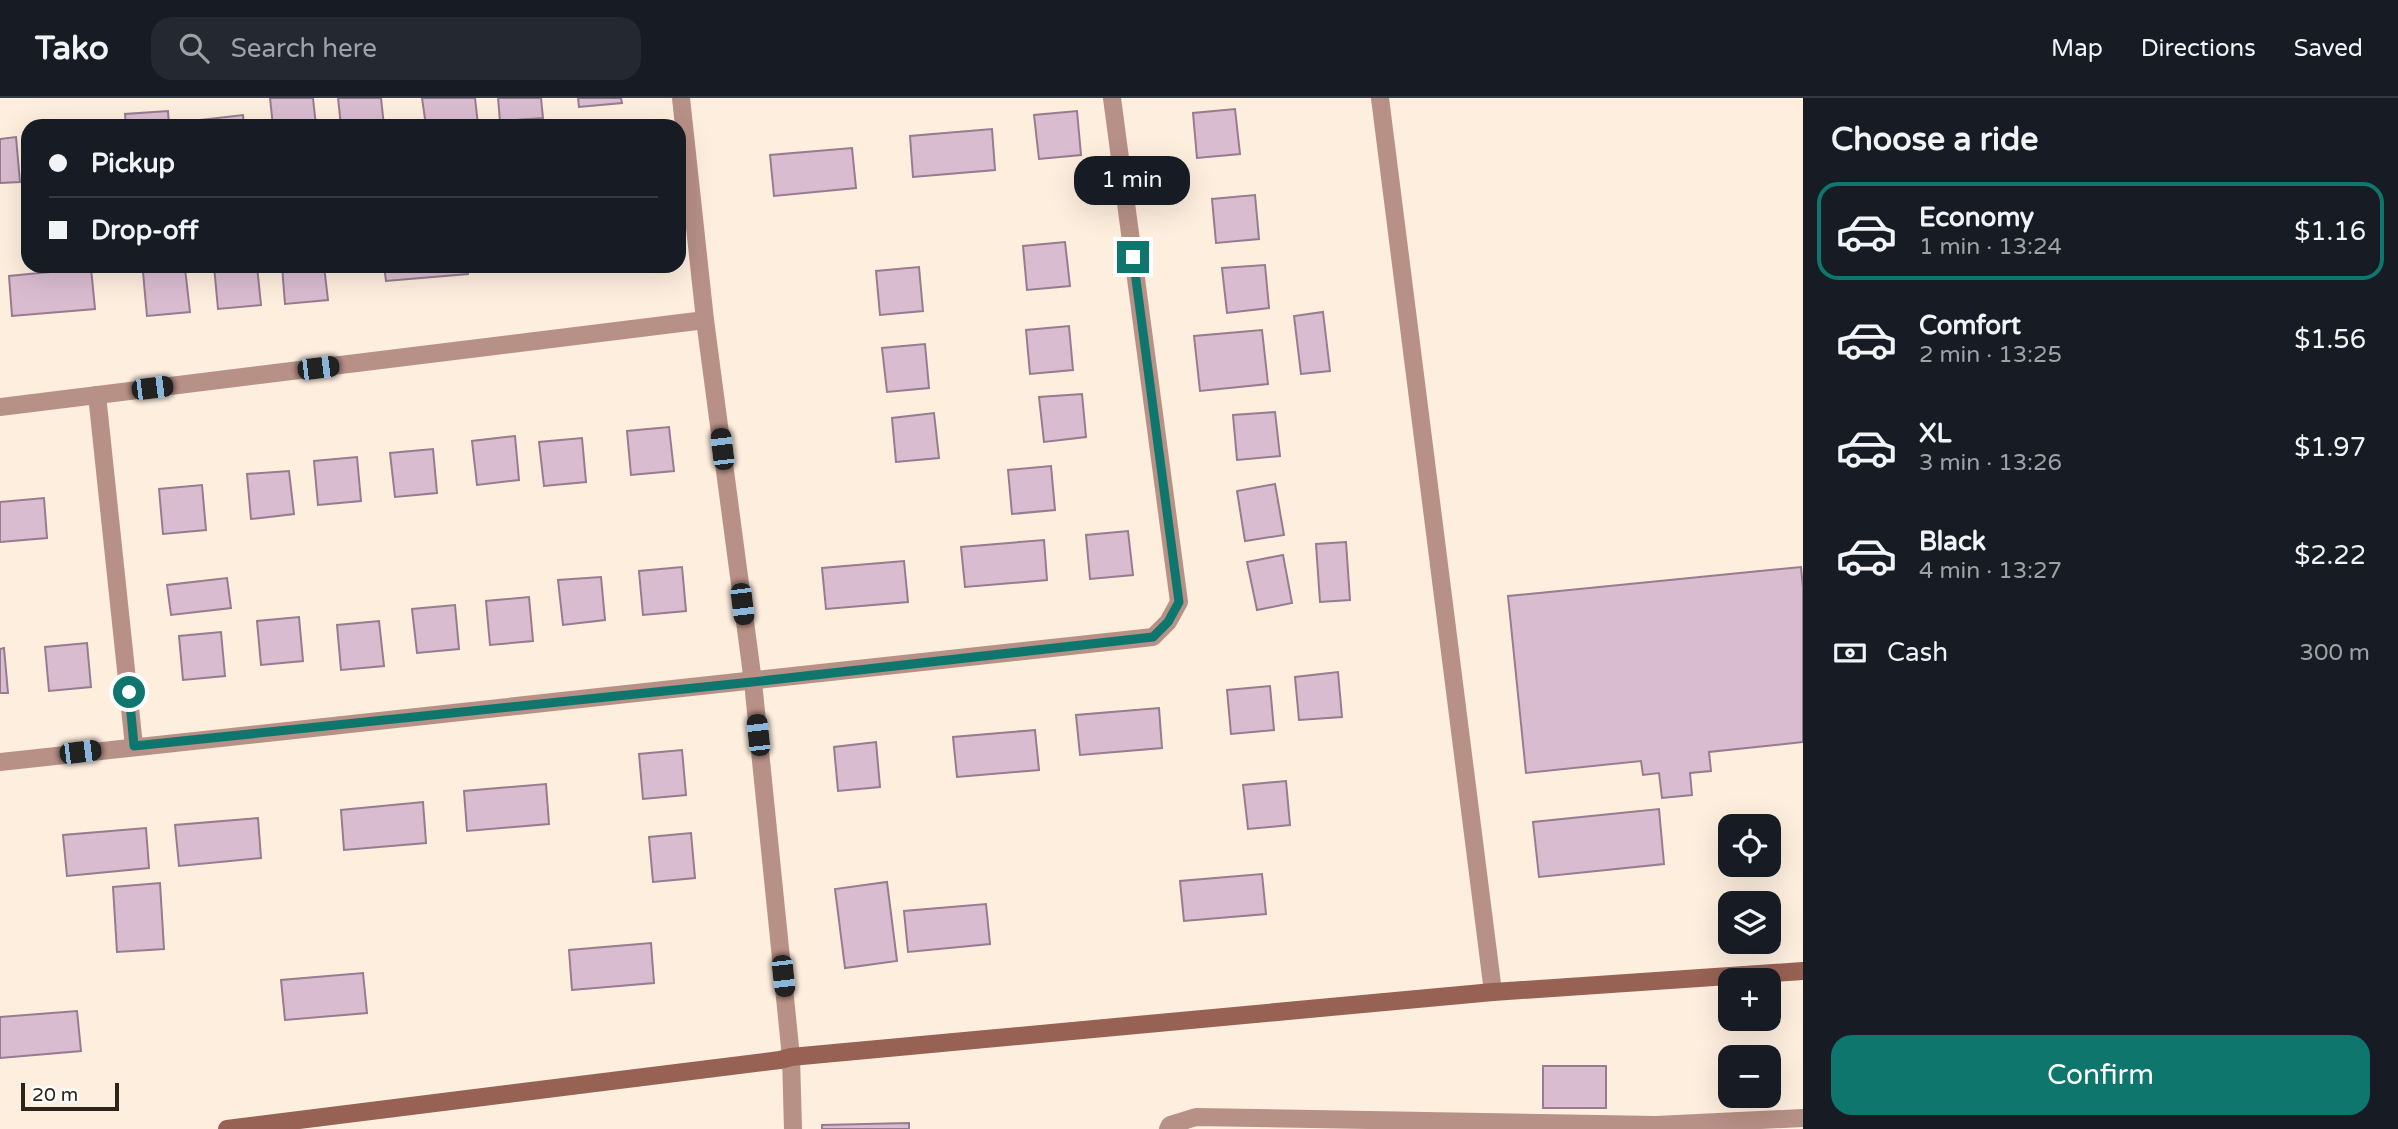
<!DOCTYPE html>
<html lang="en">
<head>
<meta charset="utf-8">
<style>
	:root { --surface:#171b24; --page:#242831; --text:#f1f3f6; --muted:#9ea1a6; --line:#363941; --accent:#0f766e }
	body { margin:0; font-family:"Varela Round",sans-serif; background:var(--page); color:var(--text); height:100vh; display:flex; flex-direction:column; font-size:26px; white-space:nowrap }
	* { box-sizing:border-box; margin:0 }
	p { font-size:23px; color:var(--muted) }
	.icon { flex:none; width:38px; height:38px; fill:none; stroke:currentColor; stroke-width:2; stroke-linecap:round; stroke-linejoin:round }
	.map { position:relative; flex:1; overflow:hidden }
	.details { display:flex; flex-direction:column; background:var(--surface); width:595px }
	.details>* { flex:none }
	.hud { position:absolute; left:21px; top:21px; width:665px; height:154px; border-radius:21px; box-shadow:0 7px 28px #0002; display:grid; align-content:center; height:154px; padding:0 28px; background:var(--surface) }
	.controls { position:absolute; left:1718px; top:716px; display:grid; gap:14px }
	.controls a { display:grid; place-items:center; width:63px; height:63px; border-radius:14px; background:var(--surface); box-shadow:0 7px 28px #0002; font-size:35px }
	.scale { position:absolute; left:21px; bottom:18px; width:98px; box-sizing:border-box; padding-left:7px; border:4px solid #2c2319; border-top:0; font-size:19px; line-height:24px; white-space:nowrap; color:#2c2319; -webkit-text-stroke:5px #fefefe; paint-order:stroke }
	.end { position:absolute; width:32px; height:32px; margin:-16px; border:9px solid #0f766e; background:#fff; box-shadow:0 0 0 4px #fff }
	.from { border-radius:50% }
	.bubble { position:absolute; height:49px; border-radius:21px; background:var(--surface); box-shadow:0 7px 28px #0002; font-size:23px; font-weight:600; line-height:49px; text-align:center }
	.car { position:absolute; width:21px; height:42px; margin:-21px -10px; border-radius:9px; box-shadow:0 0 5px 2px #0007; background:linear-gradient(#222 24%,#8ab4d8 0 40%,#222 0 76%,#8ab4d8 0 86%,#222 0) }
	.hud b { display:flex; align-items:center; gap:24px; height:66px; font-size:26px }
	.hud b+b { border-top:2px solid var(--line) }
	.hud i { width:18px; height:18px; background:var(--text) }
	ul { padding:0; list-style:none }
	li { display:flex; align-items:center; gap:21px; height:98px; margin:0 14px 10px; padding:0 14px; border:4px solid transparent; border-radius:21px }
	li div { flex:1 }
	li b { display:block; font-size:26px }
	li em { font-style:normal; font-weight:600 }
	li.selected { border-color:var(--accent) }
	li>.icon { width:63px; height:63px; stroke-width:1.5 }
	h2 { padding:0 28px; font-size:32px; line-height:84px }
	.pay { display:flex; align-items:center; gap:18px; height:77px; padding:0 28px; font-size:26px }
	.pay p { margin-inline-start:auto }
	.primary-button { display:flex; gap:14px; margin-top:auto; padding:14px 28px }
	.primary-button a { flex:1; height:80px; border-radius:21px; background:var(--accent); color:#fff; font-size:28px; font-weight:600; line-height:80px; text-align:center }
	header { display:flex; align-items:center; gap:42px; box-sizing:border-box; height:98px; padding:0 35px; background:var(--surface); border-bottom:2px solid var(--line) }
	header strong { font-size:33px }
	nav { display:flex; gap:38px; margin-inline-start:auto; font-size:24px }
	.search { width:490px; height:63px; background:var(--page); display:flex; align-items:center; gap:18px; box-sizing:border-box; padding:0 24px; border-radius:21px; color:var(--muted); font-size:26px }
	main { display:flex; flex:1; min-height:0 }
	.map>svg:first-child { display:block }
</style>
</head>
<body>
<header>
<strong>Tako</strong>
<div class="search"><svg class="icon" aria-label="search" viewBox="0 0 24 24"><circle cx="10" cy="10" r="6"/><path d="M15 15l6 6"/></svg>Search here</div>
<nav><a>Map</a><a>Directions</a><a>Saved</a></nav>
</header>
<main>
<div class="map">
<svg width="1803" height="1031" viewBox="0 0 1803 1031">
	<rect width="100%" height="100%" fill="#fdeede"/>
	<g fill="#dabcd1" stroke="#977b8f" stroke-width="2">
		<polygon points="270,0 313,0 316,28 273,28"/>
		<polygon points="338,0 381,0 384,28 341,28"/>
		<polygon points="422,0 475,0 478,27 426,28"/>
		<polygon points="498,0 541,0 543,20 500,23"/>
		<polygon points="578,0 621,0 622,5 579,9"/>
		<polygon points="1235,11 1240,56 1197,60 1193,15"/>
		<polygon points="168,13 169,28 126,28 125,16"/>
		<polygon points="1077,13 1081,57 1039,61 1034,17"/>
		<polygon points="243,17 244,28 201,28 201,22"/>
		<polygon points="552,22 553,28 505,28"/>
		<polygon points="992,31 995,72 913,79 910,38"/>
		<polygon points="16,39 20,84 0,85 0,41"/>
		<polygon points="852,50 856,90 774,98 770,57"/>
		<polygon points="1255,97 1259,141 1216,145 1212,101"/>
		<polygon points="1065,144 1070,188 1027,192 1023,148"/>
		<polygon points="1265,167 1269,210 1227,215 1222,170"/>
		<polygon points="214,168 257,168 261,207 218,211"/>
		<polygon points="282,168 324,168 328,202 285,206"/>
		<polygon points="384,168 467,168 468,176 386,183"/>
		<polygon points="919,169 923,213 880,217 876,173"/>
		<polygon points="91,170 95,211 12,218 9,178"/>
		<polygon points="185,170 190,214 147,218 143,174"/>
		<polygon points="1323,214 1330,273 1301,276 1294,218"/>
		<polygon points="1069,228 1073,272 1030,276 1026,232"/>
		<polygon points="1262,232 1268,286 1200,293 1194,238"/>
		<polygon points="925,246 929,290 887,294 882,250"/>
		<polygon points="1082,296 1086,339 1044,344 1039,299"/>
		<polygon points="1275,314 1280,358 1237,362 1233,317"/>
		<polygon points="934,315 939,360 896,364 892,320"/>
		<polygon points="669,329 674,373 631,377 627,333"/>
		<polygon points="515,338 519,382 477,387 472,343"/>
		<polygon points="582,340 586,384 544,388 539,344"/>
		<polygon points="433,351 437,395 395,399 390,355"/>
		<polygon points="357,359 361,403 318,407 314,363"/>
		<polygon points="1051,368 1055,412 1012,416 1008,372"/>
		<polygon points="289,373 294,416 251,421 247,376"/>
		<polygon points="1275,386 1284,437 1245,443 1237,393"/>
		<polygon points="202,387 206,432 163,436 159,391"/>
		<polygon points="44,400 47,440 0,444 0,404"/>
		<polygon points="1128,433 1133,477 1090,481 1086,437"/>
		<polygon points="1044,442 1047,482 965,489 961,449"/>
		<polygon points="1346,444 1350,502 1320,504 1316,446"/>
		<polygon points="1283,457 1292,505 1257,512 1247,464"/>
		<polygon points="904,463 908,504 826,511 822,470"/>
		<polygon points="682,469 686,513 643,517 639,473"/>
		<polygon points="1801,469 1803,490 1803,644 1709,654 1711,673 1690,675 1692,697 1662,700 1659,675 1643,677 1641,663 1526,675 1508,498"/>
		<polygon points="601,479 605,522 563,527 558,482"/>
		<polygon points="227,480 231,510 171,517 167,487"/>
		<polygon points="529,499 533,543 490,547 486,503"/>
		<polygon points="455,507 459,551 417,555 412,511"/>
		<polygon points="299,519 303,563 261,567 257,523"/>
		<polygon points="379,523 384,568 341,572 337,527"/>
		<polygon points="221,534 225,578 183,582 179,538"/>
		<polygon points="87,545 91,589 49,593 45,549"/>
		<polygon points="4,550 8,595 0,595 0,551"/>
		<polygon points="1338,574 1342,619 1299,622 1295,579"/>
		<polygon points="1270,588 1274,632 1231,636 1227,592"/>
		<polygon points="1159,610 1162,650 1080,657 1076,617"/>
		<polygon points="1035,632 1039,672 957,679 953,639"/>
		<polygon points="876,644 880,689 838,693 834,649"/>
		<polygon points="682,652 686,697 643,701 639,656"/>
		<polygon points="1286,683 1290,727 1248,731 1243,687"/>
		<polygon points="546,686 549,726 467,733 464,693"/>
		<polygon points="423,704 426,745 344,752 341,712"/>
		<polygon points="1659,711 1664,766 1539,779 1533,724"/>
		<polygon points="258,720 261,760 179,768 175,727"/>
		<polygon points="146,730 149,770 67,778 63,737"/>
		<polygon points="691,735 695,780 653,784 649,739"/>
		<polygon points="1262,776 1266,816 1184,823 1180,783"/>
		<polygon points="887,784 897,863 845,870 835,791"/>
		<polygon points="160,785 164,851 117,854 113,789"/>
		<polygon points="986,806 990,846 908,854 904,813"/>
		<polygon points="651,845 654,885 572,892 569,852"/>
		<polygon points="363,875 367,915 285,922 281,882"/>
		<polygon points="77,913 81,953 0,960 0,919"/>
		<rect x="1543" y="968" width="63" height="42"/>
		<polygon points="909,1025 909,1031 822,1031 822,1027"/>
	</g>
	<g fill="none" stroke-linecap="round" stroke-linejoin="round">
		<g stroke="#b79086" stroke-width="18">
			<polyline points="681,0 705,222 753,584 791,959 793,1031"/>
			<polyline points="1380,0 1493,894"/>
			<polyline points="97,297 134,648"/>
			<polyline points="0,309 705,222"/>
			<polyline points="0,664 1153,539 1168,524 1179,504 1112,0"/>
			<polyline points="1168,1031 1170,1027 1196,1019 1656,1027 1803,1020"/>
		</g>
		<polyline stroke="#976153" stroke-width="18" points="227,1031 780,962 791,959 1493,894 1803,873"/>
	</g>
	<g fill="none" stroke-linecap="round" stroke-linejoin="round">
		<polyline stroke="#0f766e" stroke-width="9" points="129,594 134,648 752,584 1153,539 1168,524 1179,504 1133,159"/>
	</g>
</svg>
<div class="controls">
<a><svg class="icon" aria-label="locate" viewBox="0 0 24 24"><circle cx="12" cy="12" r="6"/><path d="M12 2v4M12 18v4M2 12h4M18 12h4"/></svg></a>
<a><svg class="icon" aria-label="layers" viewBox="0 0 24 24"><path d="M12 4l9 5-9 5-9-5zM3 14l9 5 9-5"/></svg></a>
<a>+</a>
<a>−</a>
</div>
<div class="scale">20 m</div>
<i class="end from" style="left:129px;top:594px"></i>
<i class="end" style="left:1133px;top:159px"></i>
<div class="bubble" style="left:1074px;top:58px;width:116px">1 min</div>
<i class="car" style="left:318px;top:270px;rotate:83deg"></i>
<i class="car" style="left:152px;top:290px;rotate:83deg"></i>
<i class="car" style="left:722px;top:351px;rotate:353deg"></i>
<i class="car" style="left:742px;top:506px;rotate:173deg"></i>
<i class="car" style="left:758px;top:637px;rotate:354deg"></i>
<i class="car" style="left:80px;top:654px;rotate:83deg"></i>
<i class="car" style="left:783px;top:878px;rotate:174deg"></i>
<div class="hud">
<b><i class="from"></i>Pickup</b>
<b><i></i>Drop-off</b>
</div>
</div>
<section class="details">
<h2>Choose a ride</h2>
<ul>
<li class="selected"><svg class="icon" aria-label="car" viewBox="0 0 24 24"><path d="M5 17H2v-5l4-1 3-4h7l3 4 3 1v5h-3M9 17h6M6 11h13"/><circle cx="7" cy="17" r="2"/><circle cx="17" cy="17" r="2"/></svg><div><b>Economy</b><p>1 min · 13:24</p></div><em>$1.16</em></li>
<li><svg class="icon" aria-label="car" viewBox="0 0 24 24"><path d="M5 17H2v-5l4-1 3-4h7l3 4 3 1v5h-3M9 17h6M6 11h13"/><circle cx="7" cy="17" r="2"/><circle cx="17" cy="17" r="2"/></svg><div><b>Comfort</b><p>2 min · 13:25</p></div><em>$1.56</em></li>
<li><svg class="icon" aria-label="car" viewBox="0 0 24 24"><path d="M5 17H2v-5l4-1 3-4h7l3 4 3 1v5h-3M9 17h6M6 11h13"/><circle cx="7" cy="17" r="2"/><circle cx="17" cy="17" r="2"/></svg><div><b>XL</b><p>3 min · 13:26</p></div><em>$1.97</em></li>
<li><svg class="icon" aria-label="car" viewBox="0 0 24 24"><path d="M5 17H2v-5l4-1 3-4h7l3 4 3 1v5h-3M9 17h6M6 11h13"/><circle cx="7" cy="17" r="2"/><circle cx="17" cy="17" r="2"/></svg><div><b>Black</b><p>4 min · 13:27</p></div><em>$2.22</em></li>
</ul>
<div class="pay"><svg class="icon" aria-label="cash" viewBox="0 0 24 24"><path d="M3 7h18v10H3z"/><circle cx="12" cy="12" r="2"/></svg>Cash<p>300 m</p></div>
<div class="primary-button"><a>Confirm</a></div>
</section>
</main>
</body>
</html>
